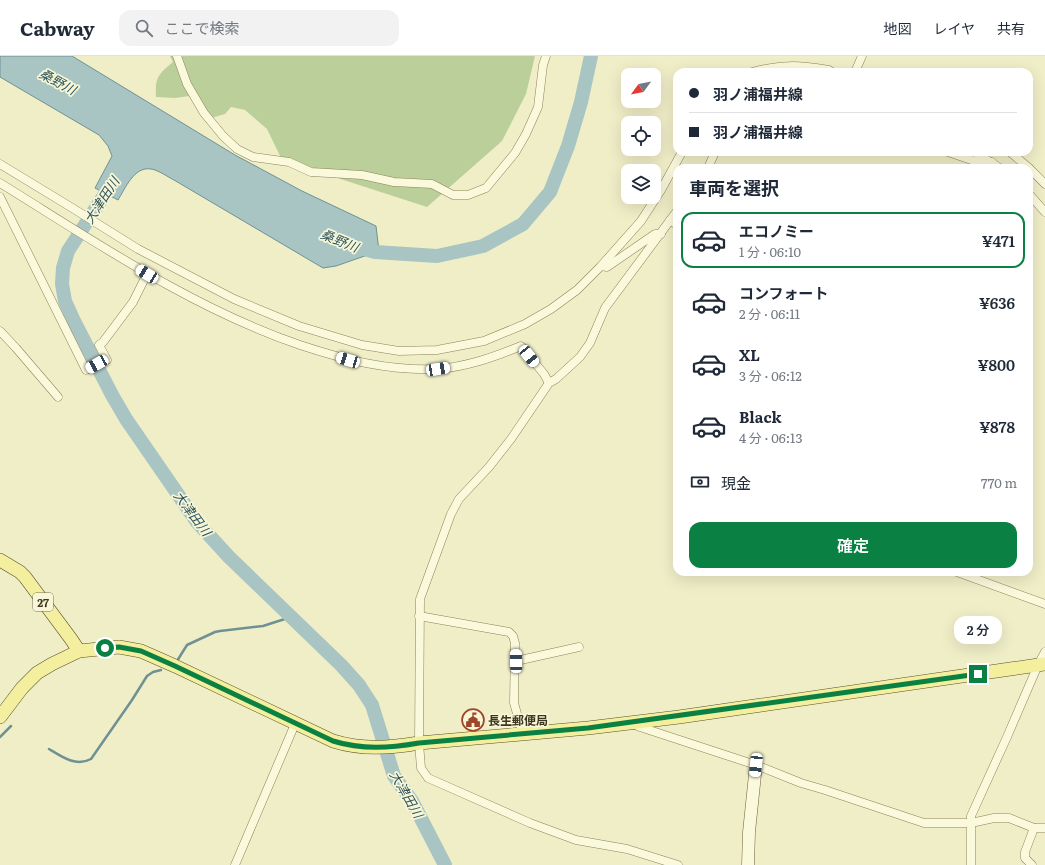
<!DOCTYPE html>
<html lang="ja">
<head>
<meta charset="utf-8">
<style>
	:root { --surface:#fff; --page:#f2f2f3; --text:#1f2937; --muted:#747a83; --line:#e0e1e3; --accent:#0b8043 }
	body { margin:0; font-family:Literata,"Noto Sans JP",serif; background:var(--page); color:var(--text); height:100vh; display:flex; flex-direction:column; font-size:15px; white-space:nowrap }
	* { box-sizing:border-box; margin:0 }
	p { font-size:13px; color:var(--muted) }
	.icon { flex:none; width:22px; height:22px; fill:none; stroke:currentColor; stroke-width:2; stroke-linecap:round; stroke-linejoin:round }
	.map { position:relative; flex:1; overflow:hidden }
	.panel { position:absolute; left:673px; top:108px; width:360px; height:412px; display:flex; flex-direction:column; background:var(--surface); border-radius:12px; box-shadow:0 4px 16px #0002 }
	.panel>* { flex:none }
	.top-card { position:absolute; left:673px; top:12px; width:360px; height:88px; border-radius:12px; box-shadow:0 4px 16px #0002; display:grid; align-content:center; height:88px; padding:0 16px; background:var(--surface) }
	.needle { width:26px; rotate:238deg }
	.controls { position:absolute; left:621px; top:12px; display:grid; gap:8px }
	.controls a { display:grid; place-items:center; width:40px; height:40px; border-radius:8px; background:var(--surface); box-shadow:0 4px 16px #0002; font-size:20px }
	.end { position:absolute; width:18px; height:18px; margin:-9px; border:5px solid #0b8043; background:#fff; box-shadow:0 0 0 2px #fff }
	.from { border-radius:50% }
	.bubble { position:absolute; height:28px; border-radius:12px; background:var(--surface); box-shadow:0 4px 16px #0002; font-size:13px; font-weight:600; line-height:28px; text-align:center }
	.car { position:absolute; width:12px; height:24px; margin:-12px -6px; border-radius:5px; box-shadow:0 0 3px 1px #0007; background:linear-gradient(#fff 24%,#345 0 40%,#fff 0 76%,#345 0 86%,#fff 0) }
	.top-card b { display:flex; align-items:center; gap:14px; height:38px; font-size:15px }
	.top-card b+b { border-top:1px solid var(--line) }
	.top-card i { width:10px; height:10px; background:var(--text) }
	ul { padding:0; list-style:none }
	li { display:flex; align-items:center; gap:12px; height:56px; margin:0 8px 6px; padding:0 8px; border:2px solid transparent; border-radius:12px }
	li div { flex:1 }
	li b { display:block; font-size:15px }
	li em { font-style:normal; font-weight:600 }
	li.selected { border-color:var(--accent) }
	li>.icon { width:36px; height:36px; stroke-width:1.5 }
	h2 { padding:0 16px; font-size:18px; line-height:48px }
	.pay { display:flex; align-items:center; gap:10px; height:44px; padding:0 16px; font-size:15px }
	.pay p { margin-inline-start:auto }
	.action { display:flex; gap:8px; margin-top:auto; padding:8px 16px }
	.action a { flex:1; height:46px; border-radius:12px; background:var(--accent); color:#fff; font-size:16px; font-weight:600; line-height:46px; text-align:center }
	header { display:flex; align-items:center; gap:24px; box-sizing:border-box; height:56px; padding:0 20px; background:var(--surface); border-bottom:1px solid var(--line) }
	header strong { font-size:19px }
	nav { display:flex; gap:22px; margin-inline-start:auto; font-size:14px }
	.search { width:280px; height:36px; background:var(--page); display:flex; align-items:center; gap:10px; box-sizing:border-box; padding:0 14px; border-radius:12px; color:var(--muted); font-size:15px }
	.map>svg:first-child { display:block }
</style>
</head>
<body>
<header>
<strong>Cabway</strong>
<div class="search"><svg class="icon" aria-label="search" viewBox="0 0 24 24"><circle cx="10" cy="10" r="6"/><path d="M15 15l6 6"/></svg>ここで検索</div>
<nav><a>地図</a><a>レイヤ</a><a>共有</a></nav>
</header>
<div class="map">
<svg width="1045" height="809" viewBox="0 0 1045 809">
	<rect width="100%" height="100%" fill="#f0eec7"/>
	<path fill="#bbcf9a" d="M170 0H535L526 38 502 85 427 151 282 104 267 73 245 54 231 51 225 58 211 62 197 39 175 42 156 41C155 22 158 18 173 6Z"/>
	<path fill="#a8c4c3" stroke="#6e9293" d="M0 0H72L235 99 302 135 376 170 379 195 336 210 323 212 174 124C168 121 158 114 151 113 134 110 125 133 118 144L95 132 112 100 108 90 99 79 0 21Z"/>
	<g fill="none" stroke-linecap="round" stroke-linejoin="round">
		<g stroke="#6e9293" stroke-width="2.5">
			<polyline points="177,605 187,589 215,576 220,575 263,570 291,561"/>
			<polyline points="0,681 11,670"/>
			<path d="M49 693C62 701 76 711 91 703L132 644 147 620 153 616 161 614"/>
		</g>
		<g stroke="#a8c4c3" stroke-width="14">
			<polyline points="116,121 68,195 63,212 62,228 65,245 74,265 112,339 126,363 197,466 229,501 341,609 359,629 372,649 394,720 412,745 445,809"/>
			<polyline points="357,191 375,196 437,200 483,190 523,168 550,136 568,90 581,46 591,0"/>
		</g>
		<g stroke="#8d825b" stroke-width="9">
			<g id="street">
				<polyline points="177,0 187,28 204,57 223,80 237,93 253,101 289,106 311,116 362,119 394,126 432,128 453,139 468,139 486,132 515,97 526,78 538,51 543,9 546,0"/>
				<path d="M752 16C781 8 799 9 829 14L832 16"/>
				<polyline points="855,16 862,0"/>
				<polyline points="948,96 983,108 992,106"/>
				<polyline points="974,96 1000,112"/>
				<polyline points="1010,96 1029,112"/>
				<polyline points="0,108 74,153 138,193 234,243 299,270 362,289 399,295 437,294 484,285 525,268 551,253 577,234 601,210 641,165 661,134 682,96"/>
				<polyline points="708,112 715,96"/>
				<polyline points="1029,112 1045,128"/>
				<path d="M0 127C97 187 192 252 300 289 345 304 389 315 437 313 466 311 494 301 521 290L544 318 549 327"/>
				<polyline points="1029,138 1045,156"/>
				<polyline points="0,141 86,314 107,304 99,289 103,286 133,246 147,218"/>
				<polyline points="677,155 605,252 590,287 580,301 556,323 549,327 511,383 489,411 459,443 451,458 420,543 419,687 421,712 428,722 530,767 576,784 627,793 678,809"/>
				<polyline points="670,164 677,169"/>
				<polyline points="601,210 607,211 655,178 661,178"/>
				<polyline points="0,275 16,292 58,341"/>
				<polyline points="957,516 1045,548"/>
				<polyline points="419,560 509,576 513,580 515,587 514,647 523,679"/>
				<polyline points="516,605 579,591"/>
				<polyline points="633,668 640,671 756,709 801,727 825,734 924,767 971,767 994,762 1009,762 1034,772 1045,772"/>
				<polyline points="235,809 295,668"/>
				<polyline points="971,809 971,760 1007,681 1038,609 1045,596"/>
				<polyline points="1032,809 1025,802 1025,796 1034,772"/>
			</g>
		</g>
		<g stroke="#6f633e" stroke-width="13">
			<polyline id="secondary" points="748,809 749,776 756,709"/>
		</g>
		<g stroke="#5a4f2f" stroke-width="14">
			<g id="primary">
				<polyline points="0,504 20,516 25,521 71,583 79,595"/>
				<path d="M0 661 22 632 37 617 52 608 79 595 119 591 141 595 175 610 333 685C362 694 390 692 419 687L588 672 679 661 1045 608"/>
			</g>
		</g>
		<use href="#street" stroke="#faf9db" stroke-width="8"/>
		<use href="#secondary" stroke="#faf9db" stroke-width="12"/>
		<use href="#primary" stroke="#f3ef9e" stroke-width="13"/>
	</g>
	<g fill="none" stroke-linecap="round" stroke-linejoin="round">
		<path stroke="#0b8043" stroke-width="5" d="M105 592 119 591 141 595 175 610 333 685C362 694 390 692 419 687L588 672 978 618"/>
	</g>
	<defs>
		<g id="civic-ring" transform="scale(1.15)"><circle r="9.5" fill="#f7f6d7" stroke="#9e4629" stroke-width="1.5"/><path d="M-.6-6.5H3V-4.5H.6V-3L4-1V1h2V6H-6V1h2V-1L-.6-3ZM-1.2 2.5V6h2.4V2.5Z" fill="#9e4629"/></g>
	</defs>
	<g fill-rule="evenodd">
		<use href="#civic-ring" x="473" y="664"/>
	</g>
	<g text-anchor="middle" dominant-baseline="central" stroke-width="3.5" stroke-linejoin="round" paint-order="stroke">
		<rect fill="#f7f6d7" stroke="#746f56" stroke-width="1" x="33" y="537" width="20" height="18" rx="3"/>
		<g font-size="11" font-weight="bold" fill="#3c351f">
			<text x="43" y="546">27</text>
		</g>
		<g font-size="12" font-weight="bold" fill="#3c351f" stroke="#f7f6d7" text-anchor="start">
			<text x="488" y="664">長生郵便局</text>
		</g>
		<g font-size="13" font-style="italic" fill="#2e545d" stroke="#f7f6d7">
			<text transform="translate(58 25) rotate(28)">桑野川</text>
			<text transform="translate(101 144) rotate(-57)">大津田川</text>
			<text transform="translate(340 184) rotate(22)">桑野川</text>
			<text transform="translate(193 457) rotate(53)">大津田川</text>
			<text transform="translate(407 738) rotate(60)">大津田川</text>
		</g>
	</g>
</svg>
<div class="controls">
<a><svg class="needle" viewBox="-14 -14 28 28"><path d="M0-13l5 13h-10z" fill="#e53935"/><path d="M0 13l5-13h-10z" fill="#747a83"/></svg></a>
<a><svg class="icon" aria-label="locate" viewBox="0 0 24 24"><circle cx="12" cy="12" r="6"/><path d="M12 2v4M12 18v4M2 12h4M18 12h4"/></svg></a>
<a><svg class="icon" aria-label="layers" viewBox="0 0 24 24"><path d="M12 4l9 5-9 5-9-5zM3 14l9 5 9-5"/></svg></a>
</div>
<i class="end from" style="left:105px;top:592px"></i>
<i class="end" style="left:978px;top:618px"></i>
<div class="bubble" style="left:954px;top:560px;width:48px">2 分</div>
<i class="car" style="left:147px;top:218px;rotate:301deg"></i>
<i class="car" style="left:529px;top:300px;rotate:141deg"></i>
<i class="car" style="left:348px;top:304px;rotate:287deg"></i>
<i class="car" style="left:97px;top:308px;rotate:241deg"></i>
<i class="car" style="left:438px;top:313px;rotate:81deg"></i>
<i class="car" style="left:516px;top:605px;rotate:359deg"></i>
<i class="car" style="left:756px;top:709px;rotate:186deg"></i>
<div class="top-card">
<b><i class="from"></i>羽ノ浦福井線</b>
<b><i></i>羽ノ浦福井線</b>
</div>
<section class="panel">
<h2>車両を選択</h2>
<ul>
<li class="selected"><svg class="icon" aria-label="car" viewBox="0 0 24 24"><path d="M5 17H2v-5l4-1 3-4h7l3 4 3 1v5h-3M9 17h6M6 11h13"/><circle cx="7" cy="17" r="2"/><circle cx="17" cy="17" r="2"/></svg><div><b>エコノミー</b><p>1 分 · 06:10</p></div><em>¥471</em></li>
<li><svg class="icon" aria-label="car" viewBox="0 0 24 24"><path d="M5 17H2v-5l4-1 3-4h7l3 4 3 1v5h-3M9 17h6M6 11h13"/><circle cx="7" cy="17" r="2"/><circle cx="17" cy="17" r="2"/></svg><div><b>コンフォート</b><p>2 分 · 06:11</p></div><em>¥636</em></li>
<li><svg class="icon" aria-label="car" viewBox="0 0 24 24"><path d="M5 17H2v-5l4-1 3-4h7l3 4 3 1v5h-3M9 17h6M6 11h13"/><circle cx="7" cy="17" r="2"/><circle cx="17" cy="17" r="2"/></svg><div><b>XL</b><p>3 分 · 06:12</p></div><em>¥800</em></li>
<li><svg class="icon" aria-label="car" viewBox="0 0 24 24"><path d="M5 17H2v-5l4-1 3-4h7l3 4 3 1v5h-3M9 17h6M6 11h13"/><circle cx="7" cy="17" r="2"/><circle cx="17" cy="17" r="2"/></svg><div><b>Black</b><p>4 分 · 06:13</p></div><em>¥878</em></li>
</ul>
<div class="pay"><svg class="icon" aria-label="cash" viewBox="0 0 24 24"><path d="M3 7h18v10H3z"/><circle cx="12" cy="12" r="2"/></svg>現金<p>770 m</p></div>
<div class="action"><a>確定</a></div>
</section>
</div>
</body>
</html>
